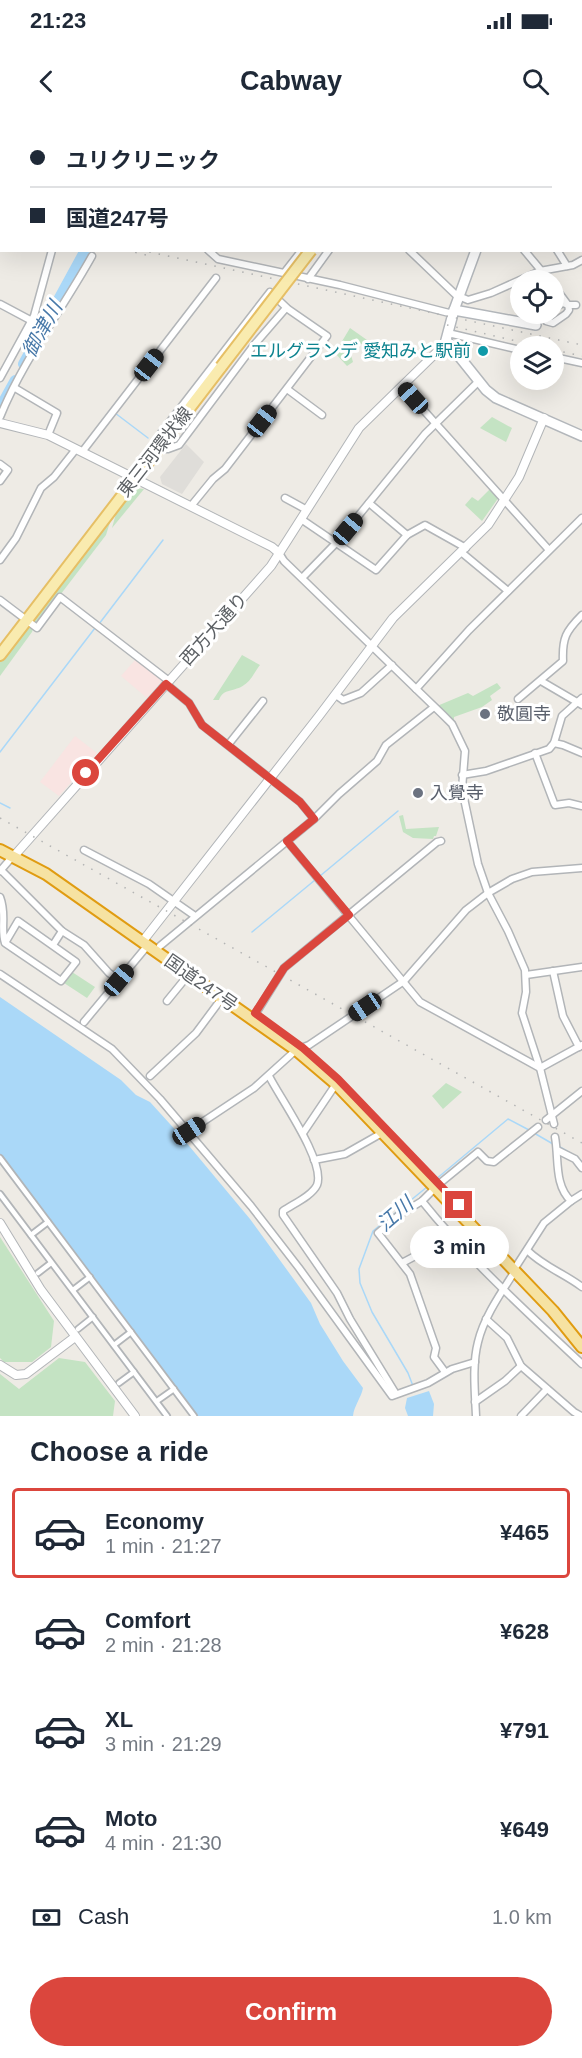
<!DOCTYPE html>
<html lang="en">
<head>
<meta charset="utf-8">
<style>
	:root { --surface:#fff; --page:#f2f2f3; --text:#1f2937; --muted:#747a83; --line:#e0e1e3; --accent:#db463d }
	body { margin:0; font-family:Arial,"Noto Sans JP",sans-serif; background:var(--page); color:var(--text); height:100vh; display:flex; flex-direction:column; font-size:22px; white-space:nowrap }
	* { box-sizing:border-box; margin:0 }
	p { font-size:20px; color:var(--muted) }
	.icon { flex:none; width:33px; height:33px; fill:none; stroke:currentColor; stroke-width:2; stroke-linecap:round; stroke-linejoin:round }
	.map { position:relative; height:1296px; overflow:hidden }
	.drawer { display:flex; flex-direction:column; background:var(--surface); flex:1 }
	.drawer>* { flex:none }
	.banner { position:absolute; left:0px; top:0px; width:582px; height:132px; box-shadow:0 6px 24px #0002; display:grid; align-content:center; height:132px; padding:0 30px; background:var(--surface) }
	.buttons { position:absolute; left:510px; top:150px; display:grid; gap:12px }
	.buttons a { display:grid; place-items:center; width:54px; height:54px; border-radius:50%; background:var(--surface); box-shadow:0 6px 24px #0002; font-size:30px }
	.end { position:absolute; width:27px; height:27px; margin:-14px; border:8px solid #db463d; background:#fff; box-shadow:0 0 0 3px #fff }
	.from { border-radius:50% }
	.bubble { position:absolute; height:42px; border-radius:21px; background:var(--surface); box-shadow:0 6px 24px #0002; font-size:20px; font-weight:800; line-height:42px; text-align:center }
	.car { position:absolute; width:18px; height:36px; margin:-18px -9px; border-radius:8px; box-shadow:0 0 4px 2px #0007; background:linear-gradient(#222 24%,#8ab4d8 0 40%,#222 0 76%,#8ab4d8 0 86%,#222 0) }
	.banner b { display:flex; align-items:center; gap:21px; height:57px; font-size:22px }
	.banner b+b { border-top:2px solid var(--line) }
	.banner i { width:15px; height:15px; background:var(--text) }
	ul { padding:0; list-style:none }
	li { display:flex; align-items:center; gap:18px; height:90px; margin:0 12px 9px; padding:0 18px; border:3px solid transparent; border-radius:6px }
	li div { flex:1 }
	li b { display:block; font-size:22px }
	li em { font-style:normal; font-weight:800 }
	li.active { border-color:var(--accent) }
	li>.icon { width:54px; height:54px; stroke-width:1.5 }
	h2 { padding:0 30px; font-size:27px; line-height:72px }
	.pay { display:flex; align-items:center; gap:15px; height:66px; padding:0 30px; font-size:22px }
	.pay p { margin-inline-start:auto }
	.primary-button { display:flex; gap:12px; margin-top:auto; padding:12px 30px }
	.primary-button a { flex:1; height:69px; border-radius:36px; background:var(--accent); color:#fff; font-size:24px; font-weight:800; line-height:69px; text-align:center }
	.status { display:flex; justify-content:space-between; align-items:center; height:42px; padding:0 30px; background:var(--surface); direction:ltr }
	.status svg { height:16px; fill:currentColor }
	header { display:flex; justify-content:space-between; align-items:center; height:78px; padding:0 30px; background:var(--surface); font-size:27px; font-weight:800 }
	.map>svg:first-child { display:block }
</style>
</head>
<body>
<div class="status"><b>21:23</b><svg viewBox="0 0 49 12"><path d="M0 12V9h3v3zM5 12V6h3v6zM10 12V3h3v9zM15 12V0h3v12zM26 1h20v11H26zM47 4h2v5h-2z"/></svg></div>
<header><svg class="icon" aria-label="back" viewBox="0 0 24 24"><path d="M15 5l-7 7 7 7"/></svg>Cabway<svg class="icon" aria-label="search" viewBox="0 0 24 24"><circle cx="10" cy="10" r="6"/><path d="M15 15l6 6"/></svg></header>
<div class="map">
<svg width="582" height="1296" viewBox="0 0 582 1296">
	<rect width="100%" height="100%" fill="#eeebe5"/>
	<polygon fill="#dfddd9" points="186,324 204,342 182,374 162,364 160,357"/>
	<g fill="#f9e4e2">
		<polygon points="136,539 163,560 147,578 121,556"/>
		<polygon points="75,616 97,633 59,676 40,662"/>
	</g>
	<g fill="#c4e3c3">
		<polygon points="350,208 367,220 350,232 353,242 347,246 335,233"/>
		<polygon points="492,297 512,308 506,322 480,308"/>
		<polygon points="136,368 144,369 112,408 117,390 133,369"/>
		<polygon points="491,368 499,377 482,401 465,385 472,377 478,381"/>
		<polygon points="112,396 106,415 38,504 35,505 31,498"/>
		<polygon points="29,505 33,509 32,512 0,556 0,539"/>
		<path d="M242 535 260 545C255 551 251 561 244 565 235 572 223 568 219 580H213Z"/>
		<polygon points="497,563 501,568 490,576 492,580 482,587 454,597 454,599 451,601 437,586 468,573 473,576"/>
		<polygon points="403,695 406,709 439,707 436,716 434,716 433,719 413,718 403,712 399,696"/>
		<polygon points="72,852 95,867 87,878 64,863"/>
		<polygon points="446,963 462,972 443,989 432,976"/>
		<polygon points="0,1117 54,1201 51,1227 32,1242 4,1242 0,1238"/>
		<polygon points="59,1238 85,1242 115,1281 113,1296 0,1296 0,1254 19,1269"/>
	</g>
	<g fill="#aad8f8">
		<path d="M0 877 121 960 136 975 150 982 180 1015 250 1099 311 1183 320 1204 343 1241 363 1268C361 1278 354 1286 353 1296H198L0 1034Z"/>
		<polygon points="429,1271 434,1284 433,1296 408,1296 405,1288 407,1278"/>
	</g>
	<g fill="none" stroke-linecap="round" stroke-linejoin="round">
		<g stroke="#aad8f8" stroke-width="1.5">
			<polyline points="115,293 148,318"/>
			<polyline points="99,504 163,420"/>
			<polyline points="0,632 95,508"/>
			<polyline points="0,683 10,688"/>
			<polyline points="320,756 398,691"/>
			<polyline points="252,812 315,760"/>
			<polyline points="534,1013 553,1024"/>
			<polyline points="560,1027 572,1034"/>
			<polyline points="576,1036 582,1042"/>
			<polyline points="435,1060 508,999 529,1010"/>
			<polyline points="413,1266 408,1253 372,1192 360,1163 359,1149 373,1111 427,1067"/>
		</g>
		<g stroke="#aad8f8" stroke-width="10">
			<polyline points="179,2 181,0"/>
			<polyline points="23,244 85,130"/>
			<polyline points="0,287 15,260"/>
		</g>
		<g stroke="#b2b5b8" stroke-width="8">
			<g id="pedestrian">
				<polyline points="0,1038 194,1296"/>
				<polyline points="0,1074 167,1296"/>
				<polyline points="31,1115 48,1102"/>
				<polyline points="38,1153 51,1143"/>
				<polyline points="73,1170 90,1157"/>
				<polyline points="78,1209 93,1197"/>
				<polyline points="114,1225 131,1212"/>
				<polyline points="119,1263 134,1252"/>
				<polyline points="157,1281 174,1269"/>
			</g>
		</g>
		<g stroke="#b2b5b8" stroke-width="9">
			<g id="minor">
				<polyline points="82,0 87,2"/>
				<polyline points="97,0 98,2"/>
				<polyline points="126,0 126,2"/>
				<polyline points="337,0 339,2"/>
				<polyline points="548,0 548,2"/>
				<polyline points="131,2 132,0"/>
				<polyline points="188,2 190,0"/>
				<polyline points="373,2 375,0"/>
				<polyline points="0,6 2,6"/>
				<polyline points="580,69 582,71"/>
				<polyline points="0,82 2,84"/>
				<polyline points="208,130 218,139 340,165 453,194"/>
				<polyline points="409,130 456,175 468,180 491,173 540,151 573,145 582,140"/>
				<polyline points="524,130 549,160"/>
				<polyline points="557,130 567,146"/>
				<polyline points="284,153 302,130"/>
				<polyline points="308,159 329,130"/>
				<polyline points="554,166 568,185 576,185"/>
				<polyline points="0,184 32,201"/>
				<polyline points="546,194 546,201 553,203 566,194 569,190 568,185 563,183 554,188"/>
				<polyline points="448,213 520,230"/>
				<polyline points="554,237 582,243"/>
				<polyline points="0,258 34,196 52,130"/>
				<polyline points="402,266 549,430"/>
				<polyline points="15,268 57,293 48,315"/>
				<polyline points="287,269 322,295"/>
				<path d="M0 297C23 240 62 190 92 136"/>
				<polyline points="154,329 161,313 270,172 288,189 327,216 225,349 213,359 191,386"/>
				<polyline points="158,329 168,329 179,325 254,225 286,188"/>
				<polyline points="82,332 216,158"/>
				<polyline points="0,344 8,350 0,361"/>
				<polyline points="285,378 307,390"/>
				<polyline points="369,383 407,415"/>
				<polyline points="301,399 376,450 407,415 425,405 466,428"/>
				<polyline points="461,432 508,471"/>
				<polyline points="279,433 284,441 443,595 452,604 465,631 462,669 478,744 488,773 508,811 525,850 526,872 522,893 540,948 554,1004"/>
				<polyline points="0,440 16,418 41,368 54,357 76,329"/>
				<polyline points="302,458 337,422 425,314 479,261"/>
				<polyline points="0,480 37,508 60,477 169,561"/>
				<polyline points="541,561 582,585"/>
				<polyline points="166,564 189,583 202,605 300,682 314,699"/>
				<polyline points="416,569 469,510 582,398"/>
				<polyline points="336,575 343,580 361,573 392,545"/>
				<path d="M518 579 563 541C562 518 566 511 582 495"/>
				<polyline points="554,623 563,625 582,633"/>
				<polyline points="228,625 263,581"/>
				<polyline points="535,633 554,683 555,685 569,683 582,686"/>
				<polyline points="462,655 486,651 549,629 554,623 562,596 582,578"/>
				<polyline points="287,721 420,882 540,948"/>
				<polyline points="84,730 149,764 195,796"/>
				<polyline points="1,750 62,811 84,825 109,853 119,860"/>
				<polyline points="0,751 13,736"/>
				<path d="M0 777C7 795 0 808 5 823L61 861 76 842 18 801 5 823"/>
				<polyline points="53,825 62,811"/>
				<polyline points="160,826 314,699 339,674 377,641 386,625 434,587"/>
				<polyline points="553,851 563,896 579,927"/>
				<polyline points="0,854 112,929 160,979 251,1086 299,1148 392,1276 428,1263 452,1249 475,1242"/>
				<polyline points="526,855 582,847"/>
				<polyline points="167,881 189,854"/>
				<polyline points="256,893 284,848 437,722 441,721"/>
				<polyline points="84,902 148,825"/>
				<polyline points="540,948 582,925"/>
				<polyline points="150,956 196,913 222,878"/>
				<path d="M269 956C280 978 326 1042 317 1065 312 1076 293 1084 283 1091V1095L337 1173 350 1199 396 1274"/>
				<polyline points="546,1000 582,971"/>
				<polyline points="189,1011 254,968 296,930 309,925 404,861 466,790 488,773 512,759 532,752 582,748"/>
				<polyline points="303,1013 336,964"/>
				<polyline points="557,1030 575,1039 582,1048"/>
				<polyline points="314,1040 345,1034 382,1013"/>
				<path d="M422 1081C470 1141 526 1191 582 1244"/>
				<polyline points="571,1081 582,1074"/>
				<path d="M528 1131C543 1146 565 1154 582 1167"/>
				<polyline points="402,1143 451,1117"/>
				<path d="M517 1145 544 1103 571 1081C554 1065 559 1039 555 1017"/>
				<polyline points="486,1199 507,1218 521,1246 574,1292 581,1296"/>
				<polyline points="445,1252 434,1237 436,1228 410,1154 378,1113 399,1095 422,1081 439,1064 478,1032 487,1041 494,1042 538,1007"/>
				<polyline points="475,1282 505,1261 521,1246"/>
				<path d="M476 1296C475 1272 472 1245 478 1222 484 1197 501 1173 515 1151"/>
				<polyline points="521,1296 547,1269"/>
			</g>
		</g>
		<g stroke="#b2b5b8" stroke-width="10">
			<g id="tertiary">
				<polyline points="0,303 48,315 272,427 279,433"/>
				<polyline points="14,736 271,446 359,308 441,228 446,220"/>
				<polyline points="146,817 319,596 393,498 488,405 519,357 544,298"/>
				<polyline points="0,1103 41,1170 135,1296"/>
				<polyline points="0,1245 16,1255 26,1254 75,1217"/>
			</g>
		</g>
		<g stroke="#b3b7bb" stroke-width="12">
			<g id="secondary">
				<polyline points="520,2 521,0"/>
				<polyline points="476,130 454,190 446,220 486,270 496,278 582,316"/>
				<polyline points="454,190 536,205"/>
			</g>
		</g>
		<g stroke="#e6bf65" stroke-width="14">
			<g id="primary">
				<polyline points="415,2 416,0"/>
				<polyline points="0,535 221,247"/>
			</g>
		</g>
		<g stroke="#e09c12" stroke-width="14">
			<polyline id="trunk" points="0,730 46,754 296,930 336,964 553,1191 582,1227"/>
		</g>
		<use href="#pedestrian" stroke="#fff" stroke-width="4.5"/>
		<use href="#minor" stroke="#fff" stroke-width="6"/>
		<use href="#tertiary" stroke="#fff" stroke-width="8"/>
		<use href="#secondary" stroke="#fff" stroke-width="9"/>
		<use href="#primary" stroke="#f9ebaf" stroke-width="10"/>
		<use href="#trunk" stroke="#f6e2a2" stroke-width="10"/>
		<g stroke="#b3b4b4" stroke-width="1.5" stroke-dasharray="1.5 8" stroke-linecap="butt">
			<polyline points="0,100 2,101"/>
			<polyline points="126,130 146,135"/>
			<polyline points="140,130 582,225"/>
			<polyline points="447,205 538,226"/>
			<polyline points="554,230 582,236"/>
			<polyline points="0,698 582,1023"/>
		</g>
		<g stroke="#e6bf65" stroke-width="14" stroke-linecap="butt">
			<polyline id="primary-bridge" points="221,247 311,130"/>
		</g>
		<use href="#primary-bridge" stroke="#f9ebaf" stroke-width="10"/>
	</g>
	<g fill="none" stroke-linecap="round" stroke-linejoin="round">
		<polyline stroke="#db463d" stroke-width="8" points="86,653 166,564 189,583 202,605 300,682 314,699 287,721 349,795 284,848 255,893 303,928 338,959 459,1085"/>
	</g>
	<circle fill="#0f9aa8" stroke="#fff" stroke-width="2" cx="483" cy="231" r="6"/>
	<g fill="#6b7280" stroke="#fff" stroke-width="2">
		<circle cx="485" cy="594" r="6"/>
		<circle cx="418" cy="673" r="6"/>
	</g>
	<g text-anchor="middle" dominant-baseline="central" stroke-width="6" stroke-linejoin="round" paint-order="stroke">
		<g font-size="18" fill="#0d838f" stroke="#fff" text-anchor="end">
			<text x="471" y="231">エルグランデ 愛知みと駅前</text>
		</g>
		<g font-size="18" fill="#5c6064" stroke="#fff">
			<text transform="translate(155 332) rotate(-52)">東三河環状線</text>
			<text transform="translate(214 509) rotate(-48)">西方大通り</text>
			<text transform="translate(201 863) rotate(35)">国道247号</text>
		</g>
		<g font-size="18" fill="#5b616d" stroke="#fff" text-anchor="start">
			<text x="497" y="594">敬圓寺</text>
			<text x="430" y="673">入覺寺</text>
		</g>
		<g font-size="20" font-style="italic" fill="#4879a9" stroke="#fff">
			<text transform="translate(42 209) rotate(-61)">御津川</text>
			<text transform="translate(395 1094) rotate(-41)">江川</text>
		</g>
	</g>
</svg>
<div class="buttons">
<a><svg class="icon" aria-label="locate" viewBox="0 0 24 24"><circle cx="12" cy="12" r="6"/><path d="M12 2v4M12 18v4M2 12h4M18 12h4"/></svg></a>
<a><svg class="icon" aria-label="layers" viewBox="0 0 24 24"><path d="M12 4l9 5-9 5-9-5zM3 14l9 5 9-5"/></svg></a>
</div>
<i class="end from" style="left:86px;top:653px"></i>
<i class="end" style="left:459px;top:1085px"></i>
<div class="bubble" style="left:410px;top:1106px;width:99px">3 min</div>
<i class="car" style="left:149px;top:245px;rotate:38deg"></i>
<i class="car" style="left:413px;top:278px;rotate:318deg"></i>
<i class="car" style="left:262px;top:301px;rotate:38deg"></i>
<i class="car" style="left:348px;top:409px;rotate:40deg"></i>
<i class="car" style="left:119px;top:860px;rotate:40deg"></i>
<i class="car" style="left:365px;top:887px;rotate:236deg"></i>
<i class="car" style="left:189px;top:1011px;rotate:57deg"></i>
<div class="banner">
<b><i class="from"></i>ユリクリニック</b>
<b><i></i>国道247号</b>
</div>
</div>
<section class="drawer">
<h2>Choose a ride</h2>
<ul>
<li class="active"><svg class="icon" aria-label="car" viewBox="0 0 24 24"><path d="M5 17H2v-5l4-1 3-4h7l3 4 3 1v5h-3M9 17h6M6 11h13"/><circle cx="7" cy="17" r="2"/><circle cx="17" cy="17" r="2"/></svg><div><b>Economy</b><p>1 min · 21:27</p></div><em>¥465</em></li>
<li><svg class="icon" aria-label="car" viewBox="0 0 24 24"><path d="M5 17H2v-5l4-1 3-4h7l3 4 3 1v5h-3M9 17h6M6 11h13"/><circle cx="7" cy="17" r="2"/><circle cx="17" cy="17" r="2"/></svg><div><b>Comfort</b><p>2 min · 21:28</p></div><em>¥628</em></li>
<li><svg class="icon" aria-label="car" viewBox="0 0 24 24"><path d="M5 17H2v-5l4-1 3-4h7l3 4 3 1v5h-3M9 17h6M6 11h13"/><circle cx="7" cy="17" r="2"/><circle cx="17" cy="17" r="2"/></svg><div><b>XL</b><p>3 min · 21:29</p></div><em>¥791</em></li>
<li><svg class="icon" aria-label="car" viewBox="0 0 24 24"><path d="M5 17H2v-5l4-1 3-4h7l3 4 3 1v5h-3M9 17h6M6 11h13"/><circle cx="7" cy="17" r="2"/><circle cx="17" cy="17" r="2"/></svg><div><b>Moto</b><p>4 min · 21:30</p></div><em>¥649</em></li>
</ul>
<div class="pay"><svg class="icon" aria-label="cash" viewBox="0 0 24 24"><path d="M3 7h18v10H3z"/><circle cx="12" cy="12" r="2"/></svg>Cash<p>1.0 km</p></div>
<div class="primary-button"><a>Confirm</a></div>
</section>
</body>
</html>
